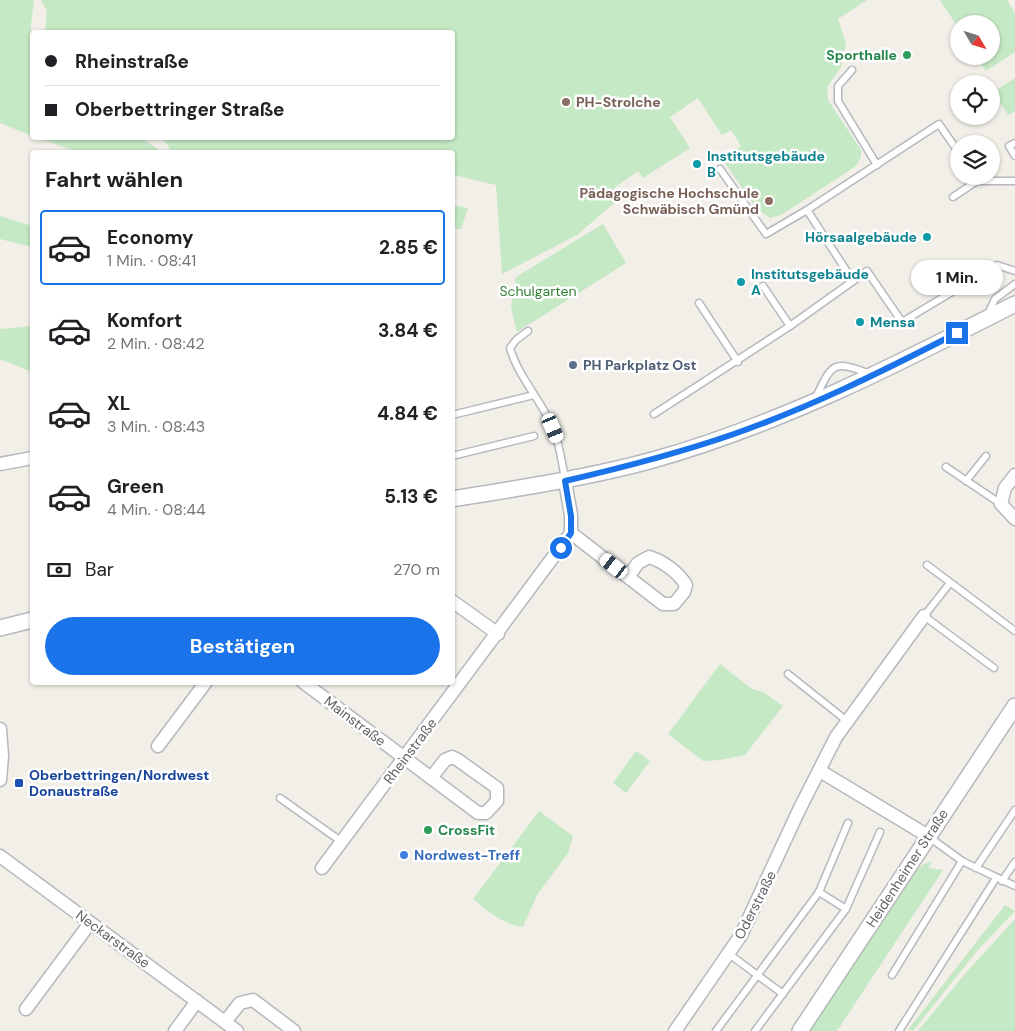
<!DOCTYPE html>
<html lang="de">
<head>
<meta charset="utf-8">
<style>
	:root { --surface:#fff; --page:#f6f6f6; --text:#202124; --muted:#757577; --line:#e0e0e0; --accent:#1a73e8 }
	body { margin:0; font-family:"DM Sans",sans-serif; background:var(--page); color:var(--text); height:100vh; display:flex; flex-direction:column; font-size:19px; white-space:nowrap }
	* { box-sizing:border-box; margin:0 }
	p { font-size:16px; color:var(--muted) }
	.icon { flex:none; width:28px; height:28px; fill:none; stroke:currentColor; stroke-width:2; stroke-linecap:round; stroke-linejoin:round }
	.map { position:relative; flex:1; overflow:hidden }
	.side { position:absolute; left:30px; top:150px; width:425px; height:535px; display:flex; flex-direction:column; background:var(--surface); border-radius:5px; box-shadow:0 1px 4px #0004 }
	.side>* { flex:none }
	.guide { position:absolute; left:30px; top:30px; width:425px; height:110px; border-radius:5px; box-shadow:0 1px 4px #0004; display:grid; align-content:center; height:110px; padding:0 15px; background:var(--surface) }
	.needle { width:32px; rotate:128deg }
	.controls { position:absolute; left:950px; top:15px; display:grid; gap:10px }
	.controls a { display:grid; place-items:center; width:50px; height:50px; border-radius:50%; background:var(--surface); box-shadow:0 1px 4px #0004; font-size:25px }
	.end { position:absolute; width:22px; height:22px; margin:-11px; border:6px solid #1a73e8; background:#fff; box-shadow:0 0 0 2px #fff }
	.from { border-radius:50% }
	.bubble { position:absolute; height:35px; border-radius:18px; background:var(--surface); box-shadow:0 1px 4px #0004; font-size:16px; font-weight:700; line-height:35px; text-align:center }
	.car { position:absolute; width:15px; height:30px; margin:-15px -8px; border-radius:6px; box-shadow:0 0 4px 1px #0007; background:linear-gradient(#fff 24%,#345 0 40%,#fff 0 76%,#345 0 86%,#fff 0) }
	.guide b { display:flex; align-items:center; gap:18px; height:48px; font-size:19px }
	.guide b+b { border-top:1px solid var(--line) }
	.guide i { width:12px; height:12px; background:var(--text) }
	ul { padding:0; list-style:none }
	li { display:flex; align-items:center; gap:15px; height:75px; margin:0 10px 8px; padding:0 5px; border:2px solid transparent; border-radius:5px }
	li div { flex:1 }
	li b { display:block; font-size:19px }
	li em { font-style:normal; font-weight:700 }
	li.on { border-color:var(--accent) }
	li>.icon { width:45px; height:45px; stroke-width:1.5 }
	h2 { padding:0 15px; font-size:22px; line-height:60px }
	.pay { display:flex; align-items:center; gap:12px; height:55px; padding:0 15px; font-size:19px }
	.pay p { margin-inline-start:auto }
	.button { display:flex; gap:10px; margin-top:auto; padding:10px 15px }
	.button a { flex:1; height:58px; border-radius:30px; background:var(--accent); color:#fff; font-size:20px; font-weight:700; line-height:58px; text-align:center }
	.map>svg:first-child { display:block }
</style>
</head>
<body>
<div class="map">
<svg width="1015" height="1031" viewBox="0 0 1015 1031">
	<rect width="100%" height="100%" fill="#f1efe8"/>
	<g fill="#c5e8c5">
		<polygon points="0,0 34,0 31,25 32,136 0,123"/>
		<polygon points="41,0 867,0 838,19 846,43 841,67 827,87 828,100 861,150 861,157 856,166 781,215 770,218 757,209 722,159 741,146 731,130 722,135 698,98 670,117 690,148 643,178 638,171 614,188 619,199 577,235 502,274 496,185 453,175 452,152 171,152 167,144 160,138 452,138 452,32 45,32 47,11"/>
		<polygon points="940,0 1007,0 1015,13 1015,52 986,71 976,56 991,56 991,24 959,24 959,29"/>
		<polygon points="1015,78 1015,111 1008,115 993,92"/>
		<polygon points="38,138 142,138 162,152 78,152"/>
		<polygon points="453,205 468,208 461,229 453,229"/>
		<polygon points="0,216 32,226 32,247 0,239"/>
		<polygon points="603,224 626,263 517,332 511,307 516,277"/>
		<polygon points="32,326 32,372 0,359 0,329"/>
		<polygon points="720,664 752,689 763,692 783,706 745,755 720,760 703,761 668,734"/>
		<polygon points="636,751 650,761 626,793 613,783"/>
		<path d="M539 811 573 836 568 853 537 895 523 927C502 924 489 912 473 899Z"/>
		<polygon points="932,861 928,868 943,870 837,1031 810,1031 912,874 924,864"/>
		<polygon points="1005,905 1015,911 977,951 913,1031 908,1030"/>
		<polygon points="1015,919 1015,1031 918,1031 964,975"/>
	</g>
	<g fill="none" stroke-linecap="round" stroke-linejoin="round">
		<g stroke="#b5b8bc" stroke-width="9">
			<g id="service">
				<polyline points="852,70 838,86 838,101 877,165"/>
				<polyline points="1015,143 1009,146 1015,156"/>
				<polyline points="720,169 766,234 807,210 853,281"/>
				<polyline points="974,176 977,181 1015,181"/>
				<polyline points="953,197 977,181"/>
				<polyline points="807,210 939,124 959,153"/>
				<polyline points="699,303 738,362"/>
				<polyline points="988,314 995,299 1015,284"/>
				<polyline points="790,326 867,271 902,322 997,265 1015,271"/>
				<path d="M528 331 516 340 510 348C517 373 535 393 547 416 558 435 561 457 565 479"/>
				<path d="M815 399C832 364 832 359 870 374"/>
				<polyline points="654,414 790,326 763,286"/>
				<polyline points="452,415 534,395"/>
				<polyline points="452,456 534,436"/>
				<polyline points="946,467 1001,504"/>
				<polyline points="966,481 986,456"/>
				<polyline points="927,565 1015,631"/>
				<polyline points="950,583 924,616 994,668"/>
				<polyline points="788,674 847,721"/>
				<polyline points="280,798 342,842"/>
				<polyline points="929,837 962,861 1015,886"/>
				<polyline points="976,868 1015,810"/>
				<polyline points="1002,881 1015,862"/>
				<polyline points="819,892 846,909"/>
				<polyline points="729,954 783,994"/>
				<polyline points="892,975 962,861"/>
				<polyline points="716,1031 819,892 848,823"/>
				<polyline points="755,1031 846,909 880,832"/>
				<polyline points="899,1031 996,878"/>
			</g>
		</g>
		<g stroke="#b5b8bc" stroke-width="15">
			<g id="minor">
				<polyline points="0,464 32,458"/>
				<polyline points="1015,475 1005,488 1001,504 1015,519"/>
				<path d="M571 533 663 604H674L684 592 686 585C679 573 663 561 649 557L638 563 628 577"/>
				<polyline points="452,601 498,634"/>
				<polyline points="303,682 478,813 486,813 497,801 497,788 458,760 452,757 445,760 431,778"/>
				<polyline points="0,729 2,756 0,780"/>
				<polyline points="158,746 206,682"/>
				<polyline points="820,771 928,836"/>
				<polyline points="0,856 237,1031"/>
				<polyline points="322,868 571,533 571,515 565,481"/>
				<polyline points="26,1009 90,923"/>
				<polyline points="225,1022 240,1003 253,1000 294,1031"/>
				<polyline points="175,1031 197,1001"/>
				<polyline points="675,1031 741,935 799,810 836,737 924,616"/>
			</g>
		</g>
		<g stroke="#b5b8bc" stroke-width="18">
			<g id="tertiary">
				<path d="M452 499C520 488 587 478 653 460 781 424 898 364 1015 304"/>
				<polyline points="0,628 32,620"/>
				<polyline points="800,1031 1015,706"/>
			</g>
		</g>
		<use href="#service" stroke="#fff" stroke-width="6"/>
		<use href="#minor" stroke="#fff" stroke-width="12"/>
		<use href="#tertiary" stroke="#fff" stroke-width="15"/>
	</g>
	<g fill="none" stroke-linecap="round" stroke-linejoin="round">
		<path stroke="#1a73e8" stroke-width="6" d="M561 548 571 533V516L565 481C621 468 676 454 731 435 809 408 883 371 957 333"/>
	</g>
	<g fill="#2e9e5b" stroke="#fff" stroke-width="2">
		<circle cx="907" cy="55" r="5"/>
		<circle cx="428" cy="830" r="5"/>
	</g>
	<g fill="#8d6e63" stroke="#fff" stroke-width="2">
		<circle cx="566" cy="102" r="5"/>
		<circle cx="769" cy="201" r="5"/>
	</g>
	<g fill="#0f9aa8" stroke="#fff" stroke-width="2">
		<circle cx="697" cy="164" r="5"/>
		<circle cx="927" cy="237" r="5"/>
		<circle cx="741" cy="282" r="5"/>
		<circle cx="860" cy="322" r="5"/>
	</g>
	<circle fill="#5c6f8a" stroke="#fff" stroke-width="2" cx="573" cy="365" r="5"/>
	<rect fill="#1a4fb4" stroke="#fff" stroke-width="2" x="14" y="778" width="10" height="10" rx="2.5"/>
	<circle fill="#3f7fe0" stroke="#fff" stroke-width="2" cx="404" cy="855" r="5"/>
	<g text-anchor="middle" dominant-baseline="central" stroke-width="5" stroke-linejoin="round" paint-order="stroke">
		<g font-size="14" font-weight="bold" fill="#27864d" stroke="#fff" text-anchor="end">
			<text x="897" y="55">Sporthalle</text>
			<text x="438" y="830" text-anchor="start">CrossFit</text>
		</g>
		<g font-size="14" font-weight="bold" fill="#785e54" stroke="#fff" text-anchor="start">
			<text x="576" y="102">PH-Strolche</text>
			<text x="759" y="193" text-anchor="end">Pädagogische Hochschule<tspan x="759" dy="16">Schwäbisch Gmünd</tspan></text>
		</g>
		<g font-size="14" font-weight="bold" fill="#0d838f" stroke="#fff" text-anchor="start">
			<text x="707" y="156">Institutsgebäude<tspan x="707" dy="16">B</tspan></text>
			<text x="917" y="237" text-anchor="end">Hörsaalgebäude</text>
			<text x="751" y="274">Institutsgebäude<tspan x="751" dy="16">A</tspan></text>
			<text x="870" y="322">Mensa</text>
		</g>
		<g font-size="14" fill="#348238" stroke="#fff">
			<text x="538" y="291">Schulgarten</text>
		</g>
		<g font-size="14" font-weight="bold" fill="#4e5e75" stroke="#fff" text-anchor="start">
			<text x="583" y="365">PH Parkplatz Ost</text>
		</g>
		<g font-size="14" fill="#5f6368" stroke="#fff">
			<text transform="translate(355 721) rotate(37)">Mainstraße</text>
			<text transform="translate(410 751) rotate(-53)">Rheinstraße</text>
			<text transform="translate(907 868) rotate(-57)">Heidenheimer Straße</text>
			<text transform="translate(755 905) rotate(-63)">Oderstraße</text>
			<text transform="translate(113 939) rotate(36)">Neckarstraße</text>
		</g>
		<g font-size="14" font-weight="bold" fill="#164399" stroke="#fff" text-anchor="start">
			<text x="29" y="775">Oberbettringen/Nordwest<tspan x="29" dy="16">Donaustraße</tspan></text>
		</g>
		<g font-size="14" font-weight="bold" fill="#366cbe" stroke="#fff" text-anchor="start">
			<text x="414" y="855">Nordwest-Treff</text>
		</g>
	</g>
</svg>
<div class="controls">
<a><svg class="needle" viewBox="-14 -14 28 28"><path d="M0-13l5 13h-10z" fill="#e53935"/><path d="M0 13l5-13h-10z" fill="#757577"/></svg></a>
<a><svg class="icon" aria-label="locate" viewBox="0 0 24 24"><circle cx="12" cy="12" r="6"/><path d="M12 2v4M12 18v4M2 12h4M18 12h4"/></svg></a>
<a><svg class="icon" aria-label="layers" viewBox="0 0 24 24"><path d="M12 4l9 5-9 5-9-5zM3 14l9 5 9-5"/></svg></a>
</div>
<i class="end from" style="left:561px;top:548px"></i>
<i class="end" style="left:957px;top:333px"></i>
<div class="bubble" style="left:911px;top:260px;width:92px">1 Min.</div>
<i class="car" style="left:553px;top:428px;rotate:157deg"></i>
<i class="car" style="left:614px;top:566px;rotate:308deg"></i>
<div class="guide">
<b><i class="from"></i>Rheinstraße</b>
<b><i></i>Oberbettringer Straße</b>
</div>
<section class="side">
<h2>Fahrt wählen</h2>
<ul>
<li class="on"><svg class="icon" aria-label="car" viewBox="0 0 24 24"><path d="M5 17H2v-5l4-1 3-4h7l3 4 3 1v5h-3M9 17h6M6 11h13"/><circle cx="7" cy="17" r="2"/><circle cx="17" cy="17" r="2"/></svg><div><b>Economy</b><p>1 Min. · 08:41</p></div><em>2.85 €</em></li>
<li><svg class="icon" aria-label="car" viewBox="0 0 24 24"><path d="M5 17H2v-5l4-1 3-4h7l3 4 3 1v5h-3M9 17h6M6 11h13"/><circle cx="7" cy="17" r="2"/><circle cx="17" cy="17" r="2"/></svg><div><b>Komfort</b><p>2 Min. · 08:42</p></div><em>3.84 €</em></li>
<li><svg class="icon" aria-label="car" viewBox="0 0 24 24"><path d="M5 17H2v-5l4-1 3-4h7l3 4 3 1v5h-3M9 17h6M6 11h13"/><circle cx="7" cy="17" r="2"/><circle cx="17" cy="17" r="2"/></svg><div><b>XL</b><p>3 Min. · 08:43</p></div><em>4.84 €</em></li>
<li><svg class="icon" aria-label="car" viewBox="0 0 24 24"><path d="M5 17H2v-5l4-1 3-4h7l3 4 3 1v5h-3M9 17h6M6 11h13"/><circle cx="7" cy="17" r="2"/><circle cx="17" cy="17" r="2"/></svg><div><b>Green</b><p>4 Min. · 08:44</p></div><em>5.13 €</em></li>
</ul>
<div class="pay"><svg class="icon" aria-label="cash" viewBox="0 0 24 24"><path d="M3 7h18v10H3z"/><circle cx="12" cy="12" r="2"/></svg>Bar<p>270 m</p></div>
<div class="button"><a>Bestätigen</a></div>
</section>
</div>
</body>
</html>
